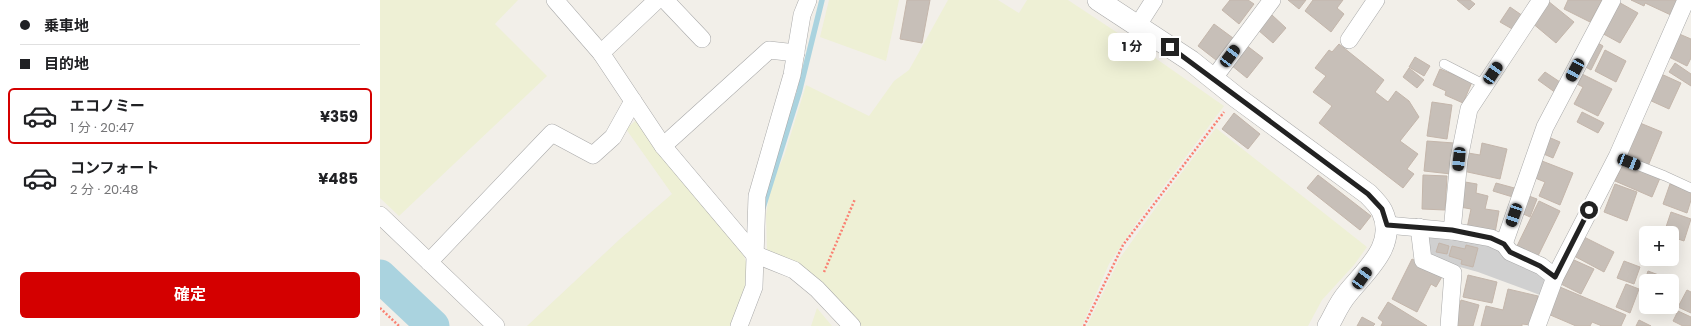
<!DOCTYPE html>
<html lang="ja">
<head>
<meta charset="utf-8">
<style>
	:root { --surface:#fff; --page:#f6f6f6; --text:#202124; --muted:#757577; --line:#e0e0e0; --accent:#d40000 }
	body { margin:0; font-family:Poppins,"Noto Sans JP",sans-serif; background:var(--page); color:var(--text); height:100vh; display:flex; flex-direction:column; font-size:15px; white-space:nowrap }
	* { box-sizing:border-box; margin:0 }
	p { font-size:13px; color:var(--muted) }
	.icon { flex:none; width:22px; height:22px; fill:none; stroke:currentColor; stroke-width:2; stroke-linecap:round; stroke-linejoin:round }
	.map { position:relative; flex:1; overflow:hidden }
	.panel { display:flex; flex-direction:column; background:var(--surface); width:380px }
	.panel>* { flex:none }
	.banner { display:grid; align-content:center; height:88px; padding:0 20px; background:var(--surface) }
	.tools { position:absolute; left:1259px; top:226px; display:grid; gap:8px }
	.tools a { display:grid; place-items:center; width:40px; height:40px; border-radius:6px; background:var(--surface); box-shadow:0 4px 16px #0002; font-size:20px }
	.end { position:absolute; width:18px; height:18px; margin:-9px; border:5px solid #222; background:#fff; box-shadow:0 0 0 2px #fff }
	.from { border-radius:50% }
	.bubble { position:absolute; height:28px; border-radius:6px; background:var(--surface); box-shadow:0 4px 16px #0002; font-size:13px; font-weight:700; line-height:28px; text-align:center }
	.car { position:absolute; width:12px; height:24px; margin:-12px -6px; border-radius:5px; box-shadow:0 0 3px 1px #0007; background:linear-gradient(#222 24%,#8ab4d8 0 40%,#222 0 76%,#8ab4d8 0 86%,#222 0) }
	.banner b { display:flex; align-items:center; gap:14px; height:38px; font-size:15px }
	.banner b+b { border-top:1px solid var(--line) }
	.banner i { width:10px; height:10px; background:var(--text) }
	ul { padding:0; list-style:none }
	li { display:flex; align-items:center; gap:12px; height:56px; margin:0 8px 6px; padding:0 12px; border:2px solid transparent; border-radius:6px }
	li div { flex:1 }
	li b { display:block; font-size:15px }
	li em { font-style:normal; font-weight:700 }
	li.active { border-color:var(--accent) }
	li>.icon { width:36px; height:36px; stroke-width:1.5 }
	.action { display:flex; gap:8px; margin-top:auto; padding:8px 20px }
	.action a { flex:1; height:46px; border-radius:6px; background:var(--accent); color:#fff; font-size:16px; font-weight:700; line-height:46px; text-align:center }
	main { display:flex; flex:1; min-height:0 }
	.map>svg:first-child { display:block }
</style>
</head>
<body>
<main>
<section class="panel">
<div class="banner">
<b><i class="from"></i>乗車地</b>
<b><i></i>目的地</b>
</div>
<ul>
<li class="active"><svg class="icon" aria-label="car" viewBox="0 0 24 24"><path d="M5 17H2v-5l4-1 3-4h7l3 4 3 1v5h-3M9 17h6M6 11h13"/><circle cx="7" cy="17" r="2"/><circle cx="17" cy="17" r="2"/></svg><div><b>エコノミー</b><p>1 分 · 20:47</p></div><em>¥359</em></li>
<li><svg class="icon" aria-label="car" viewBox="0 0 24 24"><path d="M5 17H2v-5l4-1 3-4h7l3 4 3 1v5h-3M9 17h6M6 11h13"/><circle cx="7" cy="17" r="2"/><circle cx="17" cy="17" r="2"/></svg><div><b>コンフォート</b><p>2 分 · 20:48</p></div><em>¥485</em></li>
</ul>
<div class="action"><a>確定</a></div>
</section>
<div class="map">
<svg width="1311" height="326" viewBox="0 0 1311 326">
	<rect width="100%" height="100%" fill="#f2efe9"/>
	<polygon fill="#d0d0d0" points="1045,230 1109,242 1168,277 1160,295 1098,272 1051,259"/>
	<g fill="#eef0d5">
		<polygon points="0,0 138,0 115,24 167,76 19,216 0,198"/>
		<polygon points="449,0 519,0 506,61 440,37"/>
		<polygon points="568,0 618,0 639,13 647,0 688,0 768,53 844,106 757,222 729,264 702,326 480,326 387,252 386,215 391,184 404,156 426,85 489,116 514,81 529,70"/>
		<polygon points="260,117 364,256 368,268 365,286 353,326 147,326 240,239 292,194 246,129"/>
		<polygon points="836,128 987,247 974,265 942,300 928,326 707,326 740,258 787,192"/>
		<polygon points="437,308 452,326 431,326"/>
	</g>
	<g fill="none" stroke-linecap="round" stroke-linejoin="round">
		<polyline stroke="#aad3df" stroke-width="5.5" points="383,208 419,93 442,0"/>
		<polyline stroke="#aad3df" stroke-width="33" points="0,276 53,326"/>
	</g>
	<g fill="#c7bfb8" stroke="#c4b6ab">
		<polygon points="527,0 550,0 542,43 520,39"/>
		<polygon points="850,0 868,0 874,4 859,24 842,10"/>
		<polygon points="908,0 926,0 919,9"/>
		<polygon points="933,0 963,0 957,8 964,14 951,32 925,11"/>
		<polygon points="1077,0 1090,0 1095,4 1089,10"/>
		<polygon points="1188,0 1222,0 1210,22 1184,9"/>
		<polygon points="1235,0 1258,13 1240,43 1218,31"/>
		<polygon points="1251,0 1299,0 1293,16 1265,3 1264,6"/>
		<polygon points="1168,1 1194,22 1176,43 1151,22"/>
		<polygon points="1130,7 1143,16 1134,30 1120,22"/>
		<polygon points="892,15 906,28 893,43 878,30"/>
		<polygon points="834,24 853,38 836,60 818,46"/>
		<polygon points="1297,33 1311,39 1311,58 1307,66 1287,56"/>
		<polygon points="1213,40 1223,46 1211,70 1200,64"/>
		<polygon points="959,44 1004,80 995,92 1008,102 1016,91 1029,101 1039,117 1020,141 1038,154 1027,169 1034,174 1023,188 939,123 952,106 933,92 946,76 935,68 949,50 952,52"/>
		<polygon points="866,45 883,58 867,78 851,65"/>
		<polygon points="1225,50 1246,61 1236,82 1215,71"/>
		<polygon points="1035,57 1050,66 1044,76 1029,67"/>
		<polygon points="1295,63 1311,74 1311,86 1289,72"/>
		<polygon points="1029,68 1044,80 1037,88 1023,77"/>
		<polygon points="1060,69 1092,82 1083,103 1065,95 1066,91 1053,85"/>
		<polygon points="1165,72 1183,84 1176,93 1158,80"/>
		<polygon points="1198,72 1232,89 1218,116 1194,104 1203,87 1193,82"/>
		<polygon points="1279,73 1301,83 1289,109 1267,99"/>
		<polygon points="1052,102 1072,105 1067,139 1047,136"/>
		<polygon points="1202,112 1224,123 1218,133 1197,122"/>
		<polygon points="854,113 880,134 868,149 842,129"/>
		<polygon points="1260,123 1282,132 1268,166 1246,157"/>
		<polygon points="1166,136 1180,142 1173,158 1159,152"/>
		<polygon points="1047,141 1074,143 1071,174 1044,171"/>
		<polygon points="1102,143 1127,149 1120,179 1083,171 1088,153 1100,155"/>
		<polygon points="1162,161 1193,173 1180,205 1159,196 1165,182 1155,178"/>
		<polygon points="1244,162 1280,178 1272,197 1235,181"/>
		<polygon points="938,175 991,216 980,230 927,188"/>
		<polygon points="1043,175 1067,176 1065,210 1042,209"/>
		<polygon points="1085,182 1097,184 1096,193 1108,196 1105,209 1119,211 1115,233 1087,228 1091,209 1080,207"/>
		<polygon points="1116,183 1138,189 1136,198 1113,191"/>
		<polygon points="1235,184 1257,192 1247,221 1224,212"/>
		<polygon points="1290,184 1311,191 1311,200 1307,213 1283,204"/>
		<polygon points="1146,195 1157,199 1150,217 1139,212"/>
		<polygon points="1159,201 1180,211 1156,260 1135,250"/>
		<polygon points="1291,212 1311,219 1304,241 1292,237 1292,233 1284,233"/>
		<polygon points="1204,237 1234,252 1224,272 1194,256"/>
		<polygon points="1059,243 1069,246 1067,254 1056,252"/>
		<polygon points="1086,245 1098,248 1093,267 1081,264 1082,260 1069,256 1072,246 1085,249"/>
		<polygon points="1032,259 1063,275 1056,287 1051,284 1037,312 1012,299"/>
		<polygon points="1194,260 1214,269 1201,294 1181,284"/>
		<polygon points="1244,261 1260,267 1254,284 1237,278"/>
		<polygon points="1268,271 1284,277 1283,281 1266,281 1266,290 1262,289"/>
		<polygon points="1088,275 1117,282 1112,303 1083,297"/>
		<polygon points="1246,284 1259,289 1250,313 1236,307"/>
		<polygon points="1180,287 1246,315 1241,326 1222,326 1212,322 1210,326 1196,326 1168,314"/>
		<polygon points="1128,289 1158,296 1151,325 1142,324 1142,326 1101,326 1106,306 1123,310"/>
		<polygon points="1307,290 1311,292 1311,313 1298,307"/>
		<polygon points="1081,300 1099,305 1093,326 1074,326"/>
		<polygon points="1008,302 1047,326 1001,326 1003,322 998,318"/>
		<polygon points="1298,311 1311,317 1311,326 1303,326 1293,321"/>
		<polygon points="982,317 995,324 993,326 977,326"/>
		<polygon points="1259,320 1271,326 1256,326"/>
	</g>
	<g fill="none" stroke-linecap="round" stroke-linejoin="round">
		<g stroke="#a9a9a9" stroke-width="10">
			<g id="service">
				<polyline points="1064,64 1105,85"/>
				<polyline points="1237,157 1285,176 1311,188"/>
			</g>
		</g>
		<g stroke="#a9a9a9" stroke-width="18">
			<g id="minor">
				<polyline points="175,0 221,53 283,146 374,254 414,270 437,289 472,326"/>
				<polyline points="285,0 322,39"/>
				<polyline points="758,25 774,0"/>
				<polyline points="969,40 996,0"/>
				<polyline points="221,53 277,0"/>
				<polyline points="833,79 892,0"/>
				<polyline points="283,146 389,50 416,53"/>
				<polyline points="0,215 116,326"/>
				<polyline points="1007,225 1072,231 1111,238 1124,244 1130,252 1161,266 1175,277"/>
				<polyline points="1039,227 1043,260 1073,273 1069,326"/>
				<polyline points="1072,231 1079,159 1089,109 1161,0"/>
				<polyline points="1124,244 1165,127 1232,0"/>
				<polyline points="49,262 172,133 213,155 233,137 253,101"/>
				<polyline points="359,326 374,287 377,196 412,75 422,15 428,0"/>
				<polyline points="1157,326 1175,277 1237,157 1306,0"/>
			</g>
		</g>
		<g stroke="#a9a9a9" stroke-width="22">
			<path id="tertiary" d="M718 0 811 61 856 97 988 194C993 199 999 205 1002 211 1018 245 986 270 967 294 959 303 954 316 948 326"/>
		</g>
		<g stroke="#fa8072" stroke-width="2.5" stroke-dasharray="2 2" stroke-linecap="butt">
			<polyline points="444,272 475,199"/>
			<polyline points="0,308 19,326"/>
			<polyline points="704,326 743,245 844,112"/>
		</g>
		<use href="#service" stroke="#fff" stroke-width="9"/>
		<use href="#minor" stroke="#fff" stroke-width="17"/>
		<use href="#tertiary" stroke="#fff" stroke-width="21"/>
	</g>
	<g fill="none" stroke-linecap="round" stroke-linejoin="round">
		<polyline stroke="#222" stroke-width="5" points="790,47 988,194 1002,209 1007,225 1072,230 1111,238 1124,244 1130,252 1160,266 1175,277 1209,210"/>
	</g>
</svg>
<div class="tools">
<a>+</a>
<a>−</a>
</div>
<i class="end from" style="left:1209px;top:210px"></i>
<i class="end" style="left:790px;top:47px"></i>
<div class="bubble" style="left:728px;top:33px;width:48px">1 分</div>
<i class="car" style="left:850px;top:56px;rotate:37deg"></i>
<i class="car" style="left:1195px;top:70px;rotate:208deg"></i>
<i class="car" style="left:1113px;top:73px;rotate:34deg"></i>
<i class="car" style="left:1079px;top:159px;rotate:186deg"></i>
<i class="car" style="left:1249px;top:162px;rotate:111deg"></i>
<i class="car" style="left:1134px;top:215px;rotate:199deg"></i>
<i class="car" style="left:982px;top:278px;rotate:36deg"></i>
</div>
</main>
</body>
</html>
